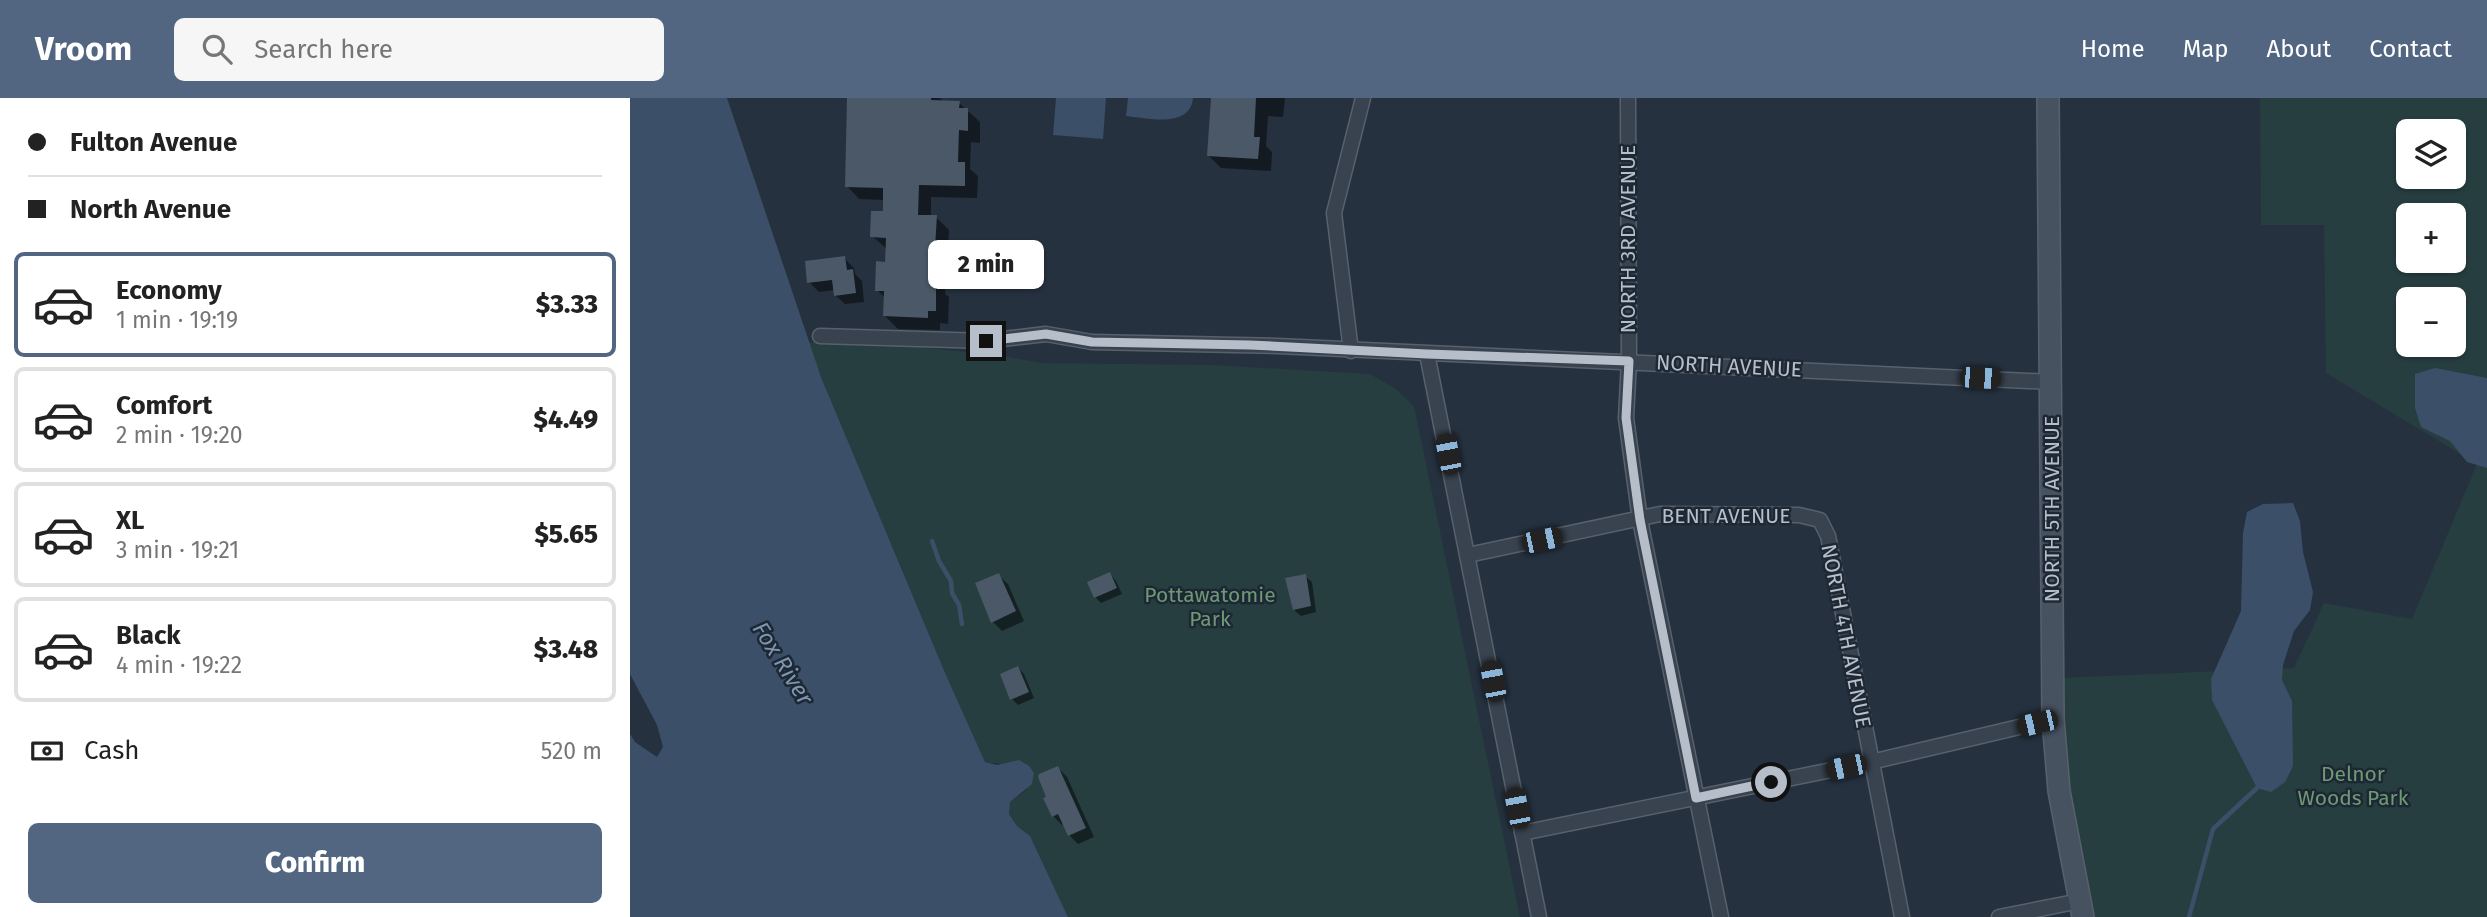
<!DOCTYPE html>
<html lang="en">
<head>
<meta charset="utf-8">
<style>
	:root { --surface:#fff; --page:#f6f6f6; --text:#222; --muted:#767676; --line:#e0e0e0; --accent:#526681 }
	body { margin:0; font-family:"Fira Sans",sans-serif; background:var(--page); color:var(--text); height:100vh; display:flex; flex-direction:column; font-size:26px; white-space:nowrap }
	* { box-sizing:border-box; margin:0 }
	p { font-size:23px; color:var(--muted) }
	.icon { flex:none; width:38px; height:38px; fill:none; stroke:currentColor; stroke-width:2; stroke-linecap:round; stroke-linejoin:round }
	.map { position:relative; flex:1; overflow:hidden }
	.drawer { display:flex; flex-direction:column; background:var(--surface); width:630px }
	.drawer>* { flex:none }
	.top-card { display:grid; align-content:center; height:154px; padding:0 28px; background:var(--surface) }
	.controls { position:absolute; left:1766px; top:21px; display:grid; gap:14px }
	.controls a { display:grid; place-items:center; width:70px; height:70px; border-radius:10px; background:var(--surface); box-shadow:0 2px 5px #0004; font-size:35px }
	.end { position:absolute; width:32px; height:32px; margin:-16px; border:9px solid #b5bec9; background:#111; box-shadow:0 0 0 4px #111 }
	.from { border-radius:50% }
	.bubble { position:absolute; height:49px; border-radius:10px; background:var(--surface); box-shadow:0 2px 5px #0004; font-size:23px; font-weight:800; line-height:49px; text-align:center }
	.car { position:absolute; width:21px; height:42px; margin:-21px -10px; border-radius:9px; box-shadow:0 0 5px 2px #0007; background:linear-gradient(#222 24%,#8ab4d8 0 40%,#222 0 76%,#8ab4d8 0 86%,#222 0) }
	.top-card b { display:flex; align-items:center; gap:24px; height:66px; font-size:26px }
	.top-card b+b { border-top:2px solid var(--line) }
	.top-card i { width:18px; height:18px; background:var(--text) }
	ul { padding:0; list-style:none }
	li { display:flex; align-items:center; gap:21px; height:105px; margin:0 14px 10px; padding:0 14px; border:4px solid var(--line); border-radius:10px }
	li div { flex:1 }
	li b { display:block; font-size:26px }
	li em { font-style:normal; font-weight:800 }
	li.current { border-color:var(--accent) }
	li>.icon { width:63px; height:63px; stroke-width:1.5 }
	.pay { display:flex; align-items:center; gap:18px; height:77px; padding:0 28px; font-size:26px }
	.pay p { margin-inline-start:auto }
	.button { display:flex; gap:14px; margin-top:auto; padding:14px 28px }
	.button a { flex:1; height:80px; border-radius:10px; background:var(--accent); color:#fff; font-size:28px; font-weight:800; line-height:80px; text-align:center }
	header { display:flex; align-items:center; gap:42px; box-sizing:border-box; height:98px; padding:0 35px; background:var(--accent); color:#fff }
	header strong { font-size:33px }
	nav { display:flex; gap:38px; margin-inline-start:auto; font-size:24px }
	.search { width:490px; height:63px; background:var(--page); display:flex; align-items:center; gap:18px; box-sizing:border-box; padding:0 24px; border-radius:10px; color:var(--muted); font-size:26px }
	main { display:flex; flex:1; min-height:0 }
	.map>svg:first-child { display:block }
</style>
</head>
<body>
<header>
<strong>Vroom</strong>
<div class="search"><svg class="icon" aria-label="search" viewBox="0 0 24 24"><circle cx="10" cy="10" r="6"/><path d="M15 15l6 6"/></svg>Search here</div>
<nav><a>Home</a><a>Map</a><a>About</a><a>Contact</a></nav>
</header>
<main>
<section class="drawer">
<div class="top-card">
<b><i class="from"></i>Fulton Avenue</b>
<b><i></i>North Avenue</b>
</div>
<ul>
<li class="current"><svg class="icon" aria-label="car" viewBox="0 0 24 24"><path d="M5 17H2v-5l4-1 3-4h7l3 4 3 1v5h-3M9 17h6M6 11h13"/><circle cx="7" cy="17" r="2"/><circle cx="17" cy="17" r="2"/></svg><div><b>Economy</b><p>1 min · 19:19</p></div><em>$3.33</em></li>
<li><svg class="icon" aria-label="car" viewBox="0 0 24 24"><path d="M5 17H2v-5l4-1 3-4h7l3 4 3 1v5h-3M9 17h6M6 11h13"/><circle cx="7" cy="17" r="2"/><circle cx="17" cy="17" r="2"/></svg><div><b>Comfort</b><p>2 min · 19:20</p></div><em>$4.49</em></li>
<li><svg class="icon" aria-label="car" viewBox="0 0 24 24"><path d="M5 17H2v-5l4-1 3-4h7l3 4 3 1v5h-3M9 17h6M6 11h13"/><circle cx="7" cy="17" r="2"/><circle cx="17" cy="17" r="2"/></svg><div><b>XL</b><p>3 min · 19:21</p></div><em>$5.65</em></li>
<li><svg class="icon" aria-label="car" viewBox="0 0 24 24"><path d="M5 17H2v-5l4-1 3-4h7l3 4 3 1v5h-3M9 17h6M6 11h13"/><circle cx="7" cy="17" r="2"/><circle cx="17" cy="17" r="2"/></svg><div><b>Black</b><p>4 min · 19:22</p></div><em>$3.48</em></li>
</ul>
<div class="pay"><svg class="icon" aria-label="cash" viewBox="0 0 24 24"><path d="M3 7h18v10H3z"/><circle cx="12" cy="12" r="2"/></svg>Cash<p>520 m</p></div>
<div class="button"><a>Confirm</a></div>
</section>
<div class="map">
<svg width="1857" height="819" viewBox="0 0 1857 819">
	<rect width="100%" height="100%" fill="#25313f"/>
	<g fill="#273e40" fill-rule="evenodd">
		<path d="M1630 0H1857V819H1460L1434 693 1429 580 1664 570 1694 505 1782 521 1847 366 1696 275 1694 127H1631ZM1778 33H1824V79H1778ZM1778 117H1824V163H1778ZM1778 201H1824V247H1778Z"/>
		<polygon points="203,241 368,257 411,265 582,267 740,276 766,291 784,308 890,819 438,819 400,738 387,728 379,716 380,704 397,692 373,666 355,664 316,577 177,245"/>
	</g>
	<g fill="#3b4f68">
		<polygon points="0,0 97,0 191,279 316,577 355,664 367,667 389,662 399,668 404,675 402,686 380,704 379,716 387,728 400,738 438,819 0,819 0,636 5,644 27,659 33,649 27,627 0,576"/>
		<polygon points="426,0 476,0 473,41 423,37"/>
		<path d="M498 0H563C560 31 517 20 496 18Z"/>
		<polygon points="1805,270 1857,280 1857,370 1837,364 1820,343 1791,329 1785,310 1785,276"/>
		<polygon points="1663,405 1670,423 1673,454 1683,494 1680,512 1664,533 1653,567 1652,582 1662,603 1663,668 1655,684 1641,694 1627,690 1582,602 1581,581 1611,513 1613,435 1617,414 1633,406"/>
	</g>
	<g fill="#0007">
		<polygon points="219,0 310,0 314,4 329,5 350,24 350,45 341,44 340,71 348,78 347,100 301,99 301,119 306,119 319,132 315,196 319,199 318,226 310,225 310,232 268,231 255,218 255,200 247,192 257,165 257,151 242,138 255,115 255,102 229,101 217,88"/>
		<polygon points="582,0 655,0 653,19 638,18 636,48 642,54 641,73 591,70 578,57"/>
		<polygon points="214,160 224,170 225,176 232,183 234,204 215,206 205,197 205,192 189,194 179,184"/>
		<polygon points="480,476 486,483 492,496 471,505 465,499"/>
		<polygon points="368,477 378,486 394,523 372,533 363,524"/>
		<polygon points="675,478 682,484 686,514 671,518 664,512"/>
		<polygon points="388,570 394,576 404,600 388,607 382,601"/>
		<polygon points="428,670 437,679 464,739 448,746 439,737 434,726 432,727 423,718"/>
	</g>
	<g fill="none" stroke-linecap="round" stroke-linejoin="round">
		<g stroke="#3b4f68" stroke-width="4.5">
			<polyline points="302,443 309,463 321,483 322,495 329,507 332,526"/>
			<polyline points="1559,819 1583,731 1627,690"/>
		</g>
	</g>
	<g fill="#4b5867">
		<polygon points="217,0 301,0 301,2 330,3 329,10 338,10 338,33 329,32 328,64 335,64 335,88 289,87 288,117 307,117 303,184 306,184 306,213 298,213 298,220 253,218 254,193 245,193 246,163 255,164 256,140 240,139 241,113 253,113 253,90 215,89"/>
		<polygon points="581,0 626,0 624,39 630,39 628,61 577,58"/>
		<polygon points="215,158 217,172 223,171 226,195 204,198 202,182 177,185 175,163"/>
		<polygon points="480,474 487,490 464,500 457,484"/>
		<polygon points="369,475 386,513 361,525 345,485"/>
		<polygon points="676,476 681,508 663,512 655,480"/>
		<polygon points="388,568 399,594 380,602 370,576"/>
		<polygon points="428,668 456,730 438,738 428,716 422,719 413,700 416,699 408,679 409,676"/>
	</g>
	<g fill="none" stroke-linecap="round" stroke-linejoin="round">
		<g stroke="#57616c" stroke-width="17">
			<g id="street">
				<polyline points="998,0 999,263 996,320 1010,422 1091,819"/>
				<polyline points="190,238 356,243 416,236 462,244 648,248 1421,284"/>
				<polyline points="721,253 704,115 733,0"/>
				<polyline points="797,256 909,819"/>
				<polyline points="838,457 1030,416 1169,417 1190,422 1198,438 1272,819"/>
				<polyline points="892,735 1241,664 1423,621"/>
				<polyline points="1369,819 1450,803"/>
			</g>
		</g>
		<g stroke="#57616c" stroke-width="24">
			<polyline id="secondary" points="1418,0 1423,621 1429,693 1453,819"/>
		</g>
		<use href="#street" stroke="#39434f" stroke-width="14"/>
		<use href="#secondary" stroke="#475261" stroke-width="21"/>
	</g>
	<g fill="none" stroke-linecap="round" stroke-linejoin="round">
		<polyline stroke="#b5bec9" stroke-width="9" points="356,243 416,236 462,244 620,247 797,256 999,263 996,320 1010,422 1066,700 1141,684"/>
	</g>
	<g text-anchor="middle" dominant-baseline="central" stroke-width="5" stroke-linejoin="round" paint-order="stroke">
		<g font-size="21" fill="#b5bec9" stroke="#1e2834">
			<text transform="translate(998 141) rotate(-90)">NORTH 3RD AVENUE</text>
			<text transform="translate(1099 268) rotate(3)">NORTH AVENUE</text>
			<text transform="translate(1422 411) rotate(-90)">NORTH 5TH AVENUE</text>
			<text x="1096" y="418">BENT AVENUE</text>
			<text transform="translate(1216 538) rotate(79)">NORTH 4TH AVENUE</text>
		</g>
		<g font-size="21" fill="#6d9a75" stroke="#1e2834">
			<text x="580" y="497">Pottawatomie<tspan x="580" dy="24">Park</tspan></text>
			<text x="1723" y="676">Delnor<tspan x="1723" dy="24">Woods Park</tspan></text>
		</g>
		<g font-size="23" font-style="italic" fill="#7d95b1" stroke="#1e2834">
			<text transform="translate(153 565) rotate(58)">Fox River</text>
		</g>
	</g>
</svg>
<div class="controls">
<a><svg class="icon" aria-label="layers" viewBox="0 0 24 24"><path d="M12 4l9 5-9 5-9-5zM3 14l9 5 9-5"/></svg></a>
<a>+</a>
<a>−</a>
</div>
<i class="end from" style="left:1141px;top:684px"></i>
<i class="end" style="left:356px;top:243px"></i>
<div class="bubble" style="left:298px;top:142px;width:116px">2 min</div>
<i class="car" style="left:1350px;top:280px;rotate:93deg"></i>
<i class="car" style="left:818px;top:356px;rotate:349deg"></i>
<i class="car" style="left:912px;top:442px;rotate:78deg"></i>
<i class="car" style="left:863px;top:583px;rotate:349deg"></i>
<i class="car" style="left:1407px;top:625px;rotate:257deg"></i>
<i class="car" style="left:1216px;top:669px;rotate:258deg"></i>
<i class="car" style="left:887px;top:710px;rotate:349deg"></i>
</div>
</main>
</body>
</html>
